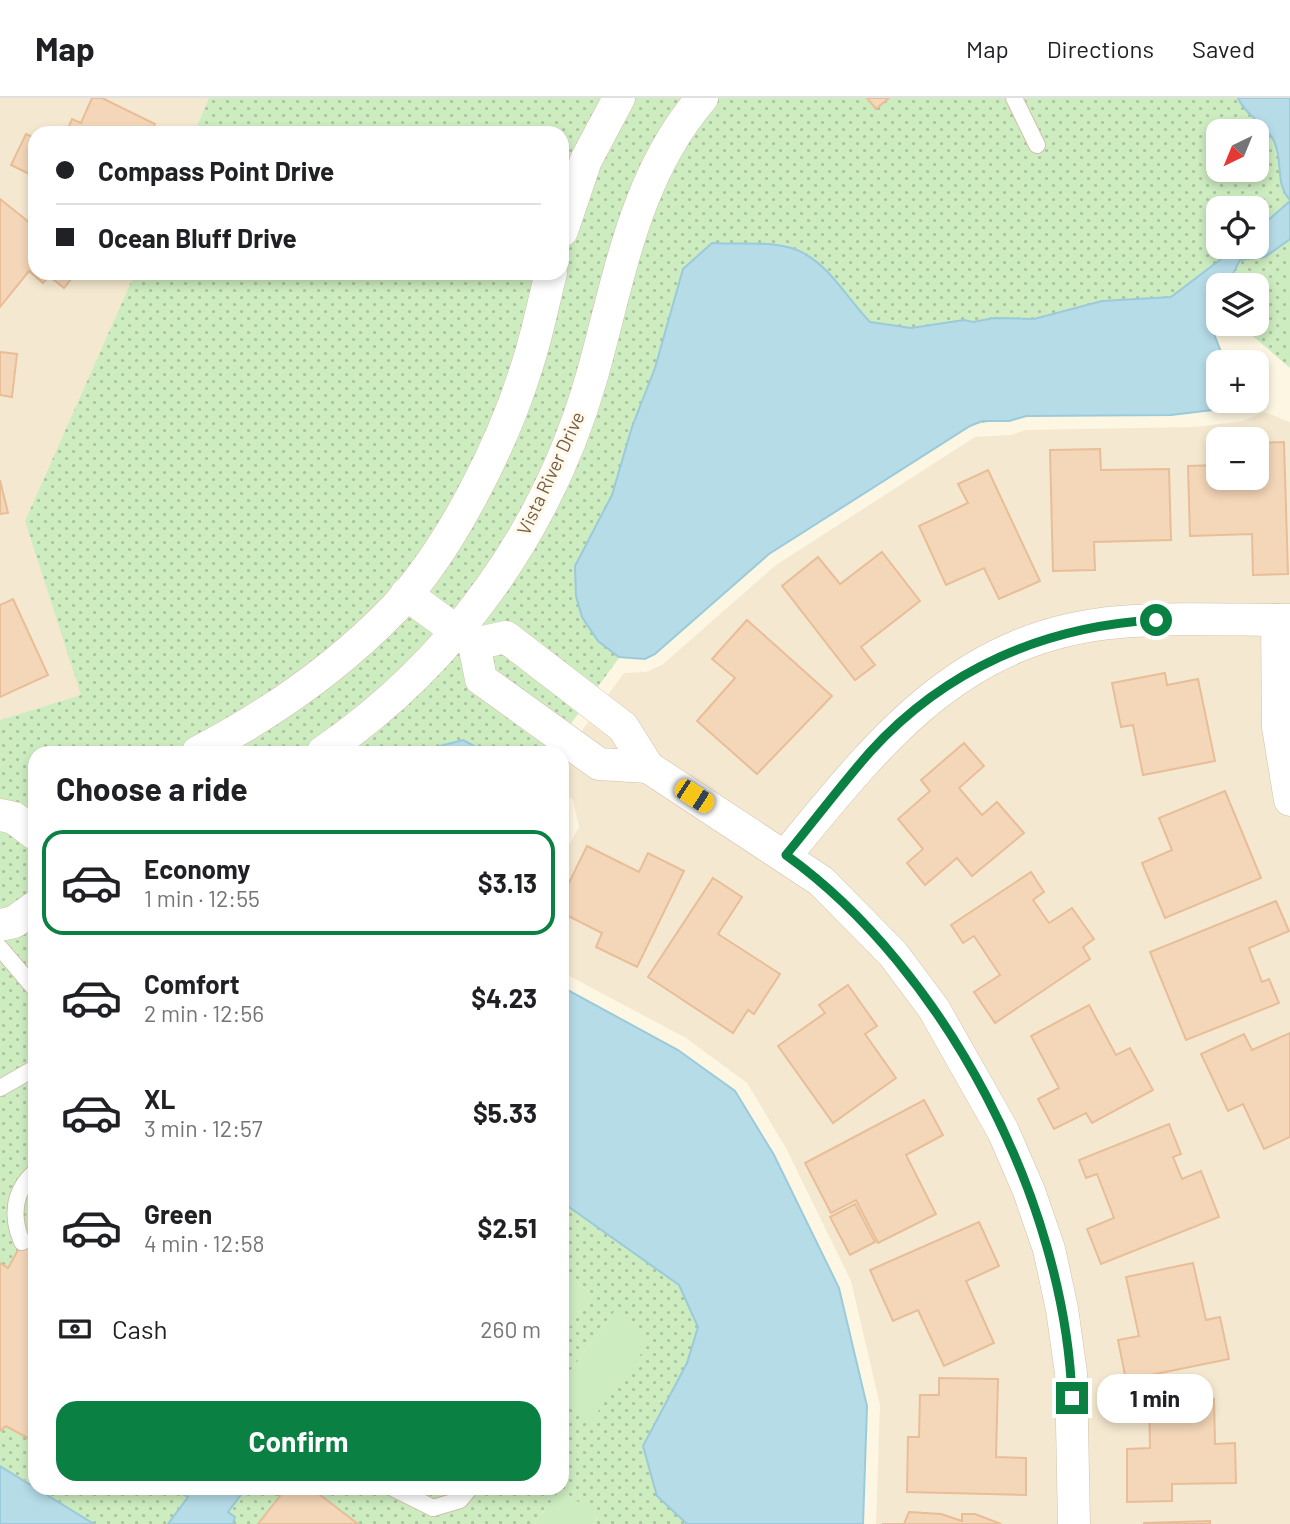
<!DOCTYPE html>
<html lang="en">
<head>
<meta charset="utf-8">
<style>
	:root { --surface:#fff; --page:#f6f6f6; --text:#202124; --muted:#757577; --line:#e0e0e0; --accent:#0b8043 }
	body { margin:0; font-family:Barlow,sans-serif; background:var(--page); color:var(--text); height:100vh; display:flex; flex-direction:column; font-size:26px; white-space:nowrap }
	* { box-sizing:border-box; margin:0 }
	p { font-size:23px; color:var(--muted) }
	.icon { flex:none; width:38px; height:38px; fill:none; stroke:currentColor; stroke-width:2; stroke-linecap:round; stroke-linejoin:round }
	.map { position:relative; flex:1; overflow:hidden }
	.side { position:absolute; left:28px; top:648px; width:541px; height:749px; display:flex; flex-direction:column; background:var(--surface); border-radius:21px; box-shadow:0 4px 10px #0003 }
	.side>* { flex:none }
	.guide { position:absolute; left:28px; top:28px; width:541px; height:154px; border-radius:21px; box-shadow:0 4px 10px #0003; display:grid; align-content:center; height:154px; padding:0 28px; background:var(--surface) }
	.needle { width:46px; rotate:223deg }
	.tools { position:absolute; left:1206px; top:21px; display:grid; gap:14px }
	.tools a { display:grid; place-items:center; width:63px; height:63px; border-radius:14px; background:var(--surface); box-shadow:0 4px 10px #0003; font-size:35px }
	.end { position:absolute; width:32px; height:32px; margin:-16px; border:9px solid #0b8043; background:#fff; box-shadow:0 0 0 4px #fff }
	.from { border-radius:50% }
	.bubble { position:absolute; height:49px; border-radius:21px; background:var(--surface); box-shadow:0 4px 10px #0003; font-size:23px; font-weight:700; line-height:49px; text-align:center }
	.car { position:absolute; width:21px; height:42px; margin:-21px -10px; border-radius:9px; box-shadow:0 0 5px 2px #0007; background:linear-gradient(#f5c518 24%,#345 0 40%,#f5c518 0 76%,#345 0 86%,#f5c518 0) }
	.guide b { display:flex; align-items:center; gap:24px; height:66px; font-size:26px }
	.guide b+b { border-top:2px solid var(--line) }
	.guide i { width:18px; height:18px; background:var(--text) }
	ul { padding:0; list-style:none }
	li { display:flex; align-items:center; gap:21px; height:105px; margin:0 14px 10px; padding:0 14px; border:4px solid transparent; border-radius:21px }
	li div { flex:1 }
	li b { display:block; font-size:26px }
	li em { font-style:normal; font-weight:700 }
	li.selected { border-color:var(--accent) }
	li>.icon { width:63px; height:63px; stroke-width:1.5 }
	h2 { padding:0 28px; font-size:32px; line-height:84px }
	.pay { display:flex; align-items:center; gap:18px; height:77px; padding:0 28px; font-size:26px }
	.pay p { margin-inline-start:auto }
	.primary-button { display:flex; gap:14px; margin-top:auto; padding:14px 28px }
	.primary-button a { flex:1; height:80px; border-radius:21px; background:var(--accent); color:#fff; font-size:28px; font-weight:700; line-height:80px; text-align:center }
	header { display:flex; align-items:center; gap:42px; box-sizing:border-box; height:98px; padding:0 35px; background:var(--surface); border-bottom:2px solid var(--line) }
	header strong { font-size:33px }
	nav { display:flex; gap:38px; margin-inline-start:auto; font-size:24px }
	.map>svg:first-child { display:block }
</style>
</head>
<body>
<header>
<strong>Map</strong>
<nav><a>Map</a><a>Directions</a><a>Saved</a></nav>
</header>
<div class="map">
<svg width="1290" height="1426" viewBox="0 0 1290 1426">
	<defs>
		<pattern id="grass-dots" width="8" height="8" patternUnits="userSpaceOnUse" patternTransform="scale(1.75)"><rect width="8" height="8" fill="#cdecc0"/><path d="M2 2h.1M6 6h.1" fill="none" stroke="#abc29e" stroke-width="1.8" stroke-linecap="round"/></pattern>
	</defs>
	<rect width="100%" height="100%" fill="#fdf6e2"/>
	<g fill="#f5e8d0" fill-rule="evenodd">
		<polygon points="0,0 209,0 194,35 35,35 35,175 135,175 25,423 82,597 0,622"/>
		<path d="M1264 314 1290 324V1426H876L880 1307 851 1183 786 1050 747 985 686 940 562 874V760L579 729 573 702 562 691V660L624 575 646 574 662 567 776 467 975 339 1011 337 1026 332 1195 329 1243 323ZM1218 341H1256V380H1218Z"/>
	</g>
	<g fill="url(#grass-dots)" fill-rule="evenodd">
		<path d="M209 0H1290V270L1239 226H1256V187H1218L1214 236 1225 264H1218V303H1256L1257 297V302L1254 307 1171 317 1026 318 970 327 769 456 655 556 645 561 619 560 550 654H35V1388L0 1368V622L81 597 25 423 135 175H562V35H194ZM1218 33H1256V72H1218ZM1218 110H1256V149H1218Z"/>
		<polygon points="562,889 678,952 735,993 774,1057 839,1190 867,1308 863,1426 593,1426 598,1420 561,1391 534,1426 94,1426 38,1390 562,1390 562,1300 591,1322 614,1214 562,1284 562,1239 593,1197 562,1173"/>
	</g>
	<g fill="#cdecc0">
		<polygon points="562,1173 593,1197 562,1239"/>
		<polygon points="614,1214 651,1243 591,1323 562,1300 562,1284"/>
		<polygon points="561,1391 598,1419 593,1426 534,1426"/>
	</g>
	<g fill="#b6dce8" stroke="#9bcada" stroke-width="2">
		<path d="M1238 0H1290V102C1274 84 1284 64 1274 43 1265 25 1245 17 1238 0Z"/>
		<path d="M1290 103V141L1265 159 1240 162 1227 187H1218L1214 236 1225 264H1218V303H1256L1257 297V302L1254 307 1171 317 1026 318 1009 323H982L970 328 769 456 655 556 645 561 619 559 598 543 582 519 576 498 575 468 612 397 632 329 655 270 683 171 712 145C740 147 780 141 805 156 831 170 849 203 870 224L911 230 964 222 973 224 994 220 1034 221 1102 203 1171 199 1237 149H1256L1257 132Z"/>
		<polygon points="463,642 485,654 417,654"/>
		<polygon points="562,889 678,952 735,993 774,1057 839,1190 867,1308 863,1426 687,1426 657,1398 643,1348 687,1265 698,1229 679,1187 562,1104"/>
		<polygon points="0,1368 94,1426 0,1426"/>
		<polygon points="181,1390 246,1390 228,1414 235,1419 233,1426 168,1426 188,1399 181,1395"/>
	</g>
	<g fill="#f4d6b8" stroke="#e8be98" stroke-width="2">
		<polygon points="92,0 102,0 155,26 151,35 66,35 72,21 81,25"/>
		<polygon points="867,0 889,0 876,11"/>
		<polygon points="26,36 35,40 35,79 11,67"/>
		<polygon points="0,101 35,129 35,175 76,175 64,190 49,178 43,185 29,173 0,209"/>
		<polygon points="0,254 17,256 12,299 0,297"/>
		<polygon points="1284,344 1288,476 1253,477 1252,436 1190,438 1188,368 1218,367 1218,380 1256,380 1256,345"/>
		<polygon points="1100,351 1101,372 1169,371 1171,442 1094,444 1095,472 1053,473 1050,352"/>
		<polygon points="988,372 1040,483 999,501 984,470 946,487 919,428 968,405 958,386"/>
		<polygon points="0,382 8,415 0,416"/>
		<polygon points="882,454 920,503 861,549 875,567 855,582 782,488 818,459 840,486"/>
		<polygon points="13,501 48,577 0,599 0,507"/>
		<polygon points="747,522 832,598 757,676 697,623 735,580 712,561"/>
		<polygon points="1165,575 1167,587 1198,581 1215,663 1143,677 1133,627 1121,629 1112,585"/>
		<polygon points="964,645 984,668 959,690 982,717 997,704 1024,735 972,778 957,760 925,787 907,765 923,751 898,721 930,693 921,682"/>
		<polygon points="1225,693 1261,780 1165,820 1142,765 1172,752 1159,720"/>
		<polygon points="587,748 639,774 648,755 684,773 637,869 596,849 602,835 562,815 562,799"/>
		<polygon points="1031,774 1044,794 1033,802 1049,825 1072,810 1094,841 1083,849 1090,861 995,925 974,894 1000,877 974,838 963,845 951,827"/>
		<polygon points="713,780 742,799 718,836 780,876 754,916 748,912 733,935 648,879"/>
		<polygon points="1276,803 1289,833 1249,850 1262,884 1269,881 1279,905 1186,942 1150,854"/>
		<polygon points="848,887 877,928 865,936 896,980 833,1025 778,948 825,915 819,907"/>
		<polygon points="1089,907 1116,957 1130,950 1153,992 1092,1025 1086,1015 1054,1031 1038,1001 1059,990 1031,938"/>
		<polygon points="1290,935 1290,1039 1264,1051 1243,1006 1228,1013 1201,956 1244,936 1252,952"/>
		<polygon points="924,1002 943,1037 906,1057 936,1116 878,1145 856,1102 831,1115 805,1065"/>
		<polygon points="1169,1026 1181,1056 1173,1059 1182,1081 1201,1073 1219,1119 1101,1166 1087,1131 1114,1120 1097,1076 1086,1080 1079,1062"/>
		<polygon points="855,1106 875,1144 850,1157 830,1119"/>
		<polygon points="35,1122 35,1344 6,1328 0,1333 0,1165 8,1170"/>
		<polygon points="979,1124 999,1168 966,1183 994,1245 944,1268 918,1212 893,1223 870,1172"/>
		<polygon points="1193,1165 1206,1222 1220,1219 1229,1261 1126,1282 1118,1242 1139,1238 1126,1179"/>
		<polygon points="939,1280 998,1281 996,1359 1026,1360 1026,1397 907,1394 908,1339 919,1339 920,1297 939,1297"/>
		<polygon points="1149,1301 1214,1301 1215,1346 1235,1345 1236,1385 1172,1386 1172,1403 1127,1404 1127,1351 1150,1350"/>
		<polygon points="269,1390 311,1390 358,1426 258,1426 280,1398"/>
		<polygon points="909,1414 941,1416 962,1423 962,1416 975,1416 1001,1426 882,1426 904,1426"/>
		<polygon points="1210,1423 1210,1426 1143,1425"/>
	</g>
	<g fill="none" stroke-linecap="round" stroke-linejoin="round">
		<g stroke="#d1c0ab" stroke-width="18">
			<g id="lane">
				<polyline points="1014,0 1037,47"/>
				<polyline points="0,850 35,891"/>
				<polyline points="0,990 35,970"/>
				<path d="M22 1144C11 1119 13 1093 35 1074"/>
				<polyline points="393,1390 433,1410 460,1402 470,1390"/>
			</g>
		</g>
		<g stroke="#d1c0ab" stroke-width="33">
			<g id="street">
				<polyline points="562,133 586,62 619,0"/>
				<polyline points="406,496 474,546 481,581 599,666 648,669"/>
				<polyline points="1277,522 1278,629 1290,702"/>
				<polyline points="474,546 506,539 623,629 648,669 821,783 893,856 934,911 1003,1033 1029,1093 1049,1151 1062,1211 1071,1275 1074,1426"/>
				<path d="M198 654C269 617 339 568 395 510 451 450 503 346 527 268 537 238 543 206 551 175"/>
				<path d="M323 654C454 564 548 432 592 278 619 182 634 79 702 0"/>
				<polyline points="0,717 14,720 35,736"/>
				<path d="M786 757C879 644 960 537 1120 524 1176 519 1233 522 1290 522"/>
				<polyline points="0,827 14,824 35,809"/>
			</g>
		</g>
		<use href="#lane" stroke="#fff" stroke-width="16"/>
		<use href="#street" stroke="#fff" stroke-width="32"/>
	</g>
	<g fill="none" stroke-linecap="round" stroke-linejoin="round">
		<path stroke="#0b8043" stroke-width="9" d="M1072 1300C1065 1104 946 872 786 757 814 723 841 687 870 654 945 571 1045 528 1156 522"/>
	</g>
	<g text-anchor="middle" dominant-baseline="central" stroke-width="6" stroke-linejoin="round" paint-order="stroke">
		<g font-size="19" fill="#775d47" stroke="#fff9ea">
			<text transform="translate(550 375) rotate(-65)">Vista River Drive</text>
		</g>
	</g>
</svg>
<div class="tools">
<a><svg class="needle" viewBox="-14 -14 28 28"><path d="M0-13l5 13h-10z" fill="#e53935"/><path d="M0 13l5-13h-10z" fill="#757577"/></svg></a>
<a><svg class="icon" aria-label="locate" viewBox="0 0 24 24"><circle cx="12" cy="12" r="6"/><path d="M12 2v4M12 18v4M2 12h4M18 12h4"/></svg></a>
<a><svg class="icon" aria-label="layers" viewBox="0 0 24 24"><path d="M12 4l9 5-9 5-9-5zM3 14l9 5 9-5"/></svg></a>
<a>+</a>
<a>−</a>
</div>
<i class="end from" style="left:1156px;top:522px"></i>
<i class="end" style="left:1072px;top:1300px"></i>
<div class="bubble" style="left:1097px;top:1276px;width:116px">1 min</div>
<i class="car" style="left:694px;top:698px;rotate:123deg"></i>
<div class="guide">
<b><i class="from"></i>Compass Point Drive</b>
<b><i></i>Ocean Bluff Drive</b>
</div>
<section class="side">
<h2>Choose a ride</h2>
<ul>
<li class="selected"><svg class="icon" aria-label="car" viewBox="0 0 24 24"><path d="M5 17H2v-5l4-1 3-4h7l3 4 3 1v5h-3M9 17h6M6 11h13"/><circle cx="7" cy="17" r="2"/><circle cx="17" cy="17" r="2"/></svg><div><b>Economy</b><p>1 min · 12:55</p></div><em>$3.13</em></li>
<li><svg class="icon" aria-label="car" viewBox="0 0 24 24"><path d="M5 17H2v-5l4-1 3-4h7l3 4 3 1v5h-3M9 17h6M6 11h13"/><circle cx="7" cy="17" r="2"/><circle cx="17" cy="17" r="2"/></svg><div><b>Comfort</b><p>2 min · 12:56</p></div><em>$4.23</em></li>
<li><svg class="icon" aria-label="car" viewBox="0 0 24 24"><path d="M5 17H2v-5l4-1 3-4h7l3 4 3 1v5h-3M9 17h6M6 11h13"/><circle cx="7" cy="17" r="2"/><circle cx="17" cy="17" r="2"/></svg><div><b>XL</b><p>3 min · 12:57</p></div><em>$5.33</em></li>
<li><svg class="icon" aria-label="car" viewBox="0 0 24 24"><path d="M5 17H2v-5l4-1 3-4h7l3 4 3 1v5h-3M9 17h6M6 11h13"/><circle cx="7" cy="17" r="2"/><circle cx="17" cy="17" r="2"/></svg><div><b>Green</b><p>4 min · 12:58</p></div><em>$2.51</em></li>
</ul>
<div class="pay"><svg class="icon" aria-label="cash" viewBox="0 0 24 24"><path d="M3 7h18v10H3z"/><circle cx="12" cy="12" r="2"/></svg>Cash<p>260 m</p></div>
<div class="primary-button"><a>Confirm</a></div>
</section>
</div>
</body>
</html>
